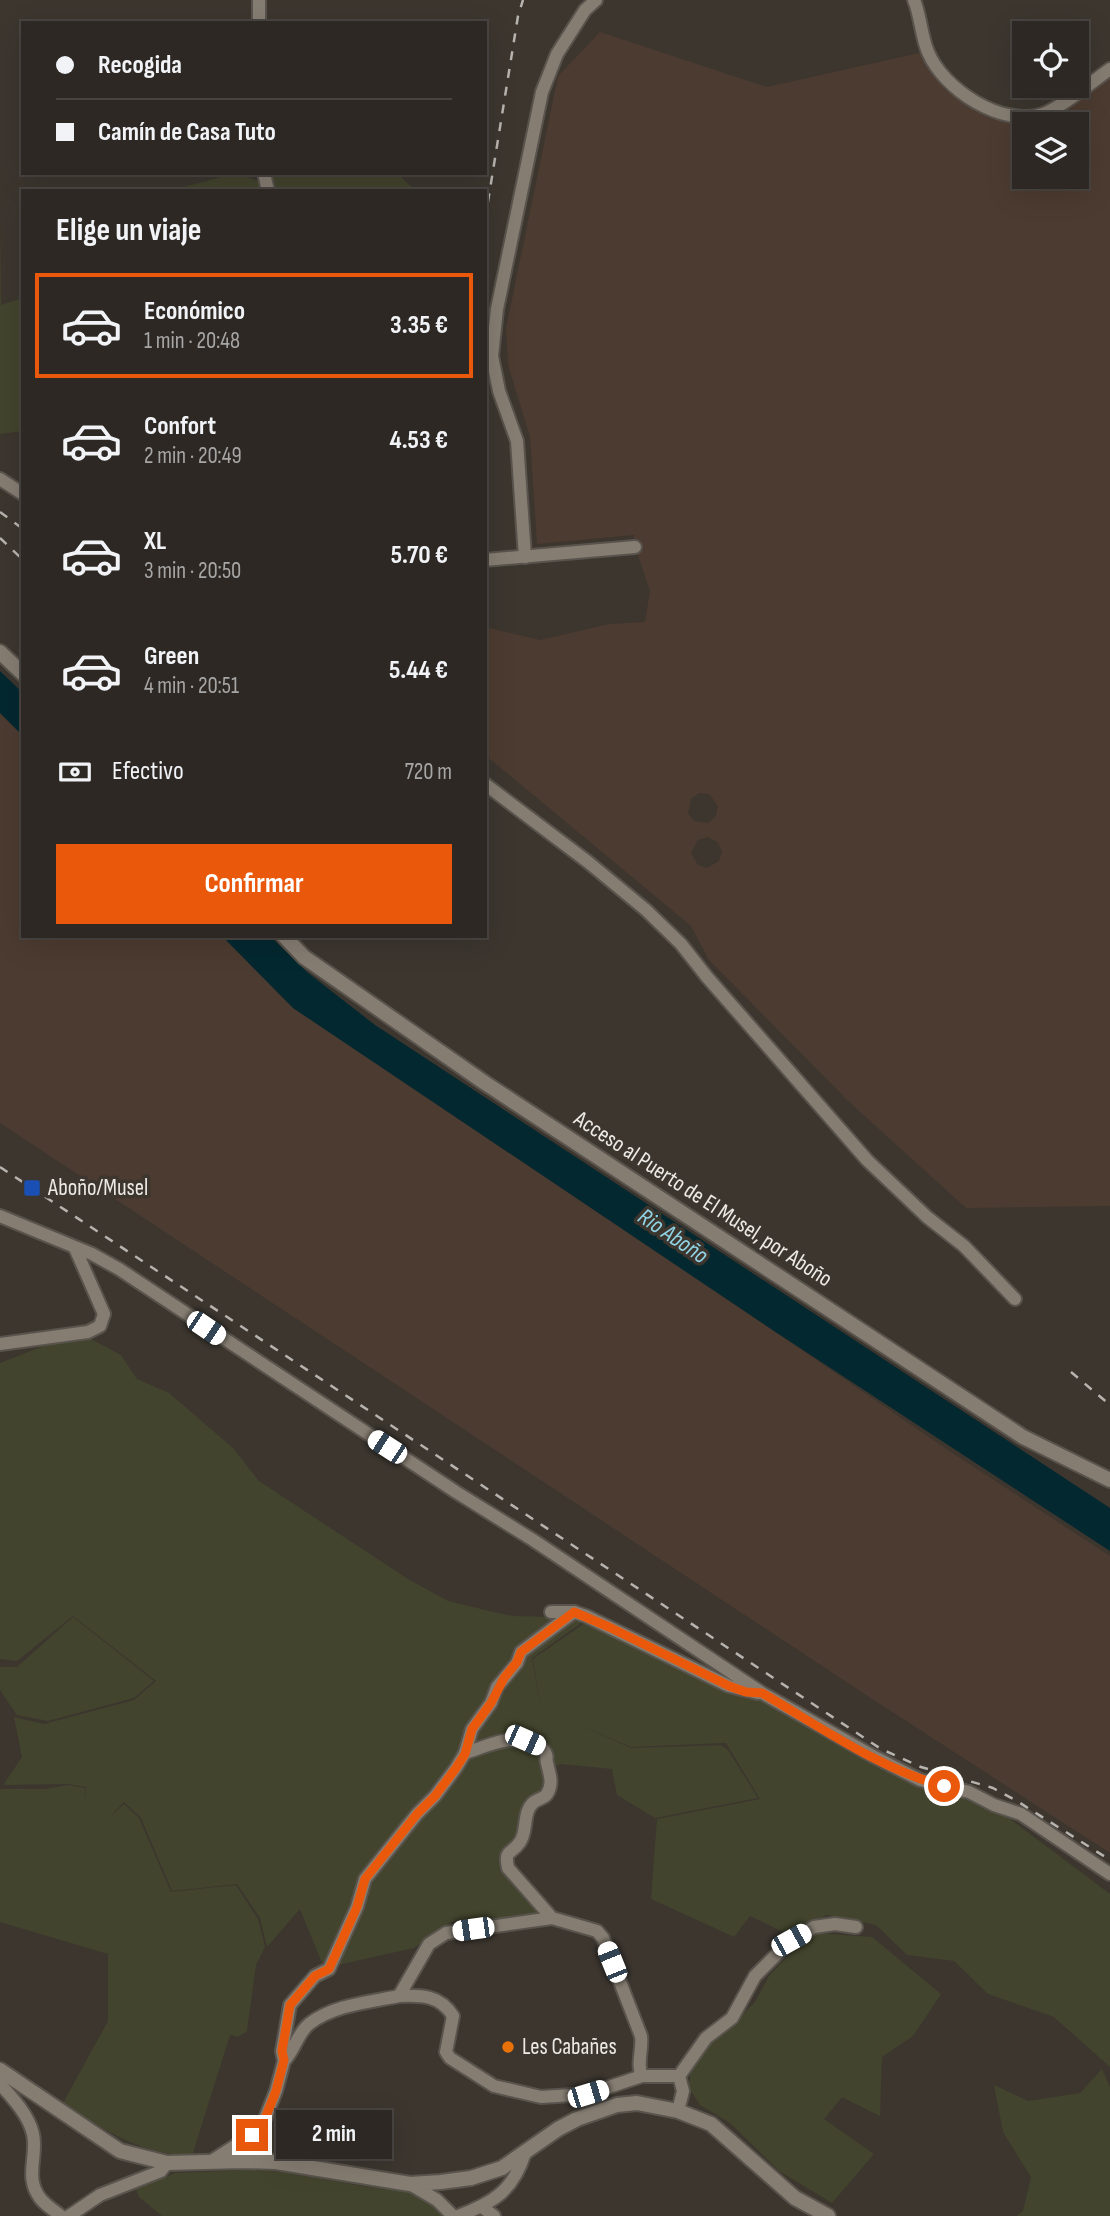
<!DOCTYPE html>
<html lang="es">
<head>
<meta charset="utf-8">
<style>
	:root { --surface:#2d2823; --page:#35302b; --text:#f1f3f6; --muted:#a7a6a6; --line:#484441; --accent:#ea580c }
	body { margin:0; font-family:"Sofia Sans Condensed",sans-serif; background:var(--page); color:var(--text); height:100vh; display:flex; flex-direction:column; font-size:26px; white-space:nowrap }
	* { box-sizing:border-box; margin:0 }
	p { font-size:23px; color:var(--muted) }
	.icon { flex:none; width:38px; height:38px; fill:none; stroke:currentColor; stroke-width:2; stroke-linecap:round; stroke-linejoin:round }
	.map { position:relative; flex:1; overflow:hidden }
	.side { position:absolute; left:21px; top:189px; width:466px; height:749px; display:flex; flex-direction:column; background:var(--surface); border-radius:0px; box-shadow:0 7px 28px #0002,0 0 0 2px var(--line) }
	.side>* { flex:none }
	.banner { position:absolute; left:21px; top:21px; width:466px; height:154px; border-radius:0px; box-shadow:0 7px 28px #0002,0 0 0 2px var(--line); display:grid; align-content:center; height:154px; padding:0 35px; background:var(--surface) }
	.controls { position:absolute; left:1012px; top:21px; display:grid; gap:14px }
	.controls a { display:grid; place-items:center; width:77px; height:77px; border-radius:0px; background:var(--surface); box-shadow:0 7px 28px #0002,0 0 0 2px var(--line); font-size:35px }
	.end { position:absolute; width:32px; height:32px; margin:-16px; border:9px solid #ea580c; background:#fff; box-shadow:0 0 0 4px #fff }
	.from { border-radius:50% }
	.bubble { position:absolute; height:49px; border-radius:0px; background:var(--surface); box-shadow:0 7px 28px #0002,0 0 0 2px var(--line); font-size:23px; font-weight:700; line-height:49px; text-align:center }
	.car { position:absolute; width:21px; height:42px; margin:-21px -10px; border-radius:9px; box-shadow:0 0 5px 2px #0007; background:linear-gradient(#fff 24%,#345 0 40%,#fff 0 76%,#345 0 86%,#fff 0) }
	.banner b { display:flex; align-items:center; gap:24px; height:66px; font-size:26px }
	.banner b+b { border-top:2px solid var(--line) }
	.banner i { width:18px; height:18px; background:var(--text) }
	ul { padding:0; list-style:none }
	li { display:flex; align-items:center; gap:21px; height:105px; margin:0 14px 10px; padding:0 21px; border:4px solid transparent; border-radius:0px }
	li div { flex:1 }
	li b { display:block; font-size:26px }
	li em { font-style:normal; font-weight:700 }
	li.current { border-color:var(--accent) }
	li>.icon { width:63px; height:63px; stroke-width:1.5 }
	h2 { padding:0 35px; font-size:32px; line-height:84px }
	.pay { display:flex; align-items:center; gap:18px; height:77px; padding:0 35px; font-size:26px }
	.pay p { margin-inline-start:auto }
	.primary-button { display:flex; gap:14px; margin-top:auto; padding:14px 35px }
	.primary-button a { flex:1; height:80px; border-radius:0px; background:var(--accent); color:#fff; font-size:28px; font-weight:700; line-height:80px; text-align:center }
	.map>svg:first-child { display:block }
</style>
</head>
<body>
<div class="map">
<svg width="1110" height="2216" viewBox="0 0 1110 2216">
	<rect width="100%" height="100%" fill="#3c362f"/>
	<g fill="#4c3b30" fill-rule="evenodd">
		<path d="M600 32 767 87 928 51 945 90 988 118 1032 122 1057 115 1110 76V1206L966 1208 848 1101 709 960 691 926 485 755V627L540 640 609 624 645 622 650 591 635 547 634 535 537 544 530 437 508 365 506 328 558 76ZM1024 124H1076V177H1024ZM699 793 709 794 718 806 716 816 708 823 694 821 688 813 691 799ZM708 837 717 842 722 851 719 861 707 868 698 865 691 853 698 840Z"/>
		<polygon points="0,713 23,736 23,936 222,936 293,1008 635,1236 942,1446 1110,1556 1110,1853 866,1695 0,1123"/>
	</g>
	<g fill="#42442d">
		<polygon points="237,173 261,182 263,191 168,191"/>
		<polygon points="269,173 397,173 415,191 273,191"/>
		<polygon points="0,213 1,305 23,298 23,431 0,434"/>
		<path d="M91 1339 121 1355 137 1379 169 1393 233 1448 259 1481 408 1579 448 1601 498 1613 513 1616 555 1617 584 1621 532 1658 541 1709 533 1659 585 1623 732 1693 763 1700 887 1767 1006 1816 1110 1894V2067L1054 2017 988 1994 954 1961 907 1955 876 1925 827 1915 789 1935 750 1916 734 1937 651 1899 657 1819 760 1799 726 1743 631 1747 579 1725 631 1748 721 1745 728 1750 758 1798 655 1818 617 1795 612 1769 560 1764 545 1770V1792L518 1842 503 1853 544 1912 542 1917 451 1922 414 1948 324 1968 300 1909 267 1947 260 1918 237 1884 172 1891 141 1818 124 1802 107 1820 124 1804 139 1818 171 1892 236 1885 258 1919 265 1947 256 1965 247 2031 238 2037 230 2035 192 2156C137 2153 108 2132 63 2103L108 2021V1954L0 1922V1789H45L68 1785 85 1788 86 1799V1787L68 1784 3 1785 22 1757 14 1717 44 1724 134 1700 156 1681 73 1616 17 1661 0 1659V1363L51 1343Z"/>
		<polygon points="73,1617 154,1681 134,1698 48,1721 17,1715 0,1690 0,1667 17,1667"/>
		<polygon points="816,1933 872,1937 941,1994 913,2036 882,2057 880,2116 842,2097 824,2119 874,2154 832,2203 779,2171 730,2123 700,2105 689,2088 691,2063 755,2002 769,1976 794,1949"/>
		<polygon points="1102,2069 1110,2087 1110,2216 1016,2216 1023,2211 1031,2177 1003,2132 994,2085 1028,2101 1080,2093"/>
		<polygon points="250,2170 285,2172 362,2186 417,2192 432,2201 445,2216 162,2216 139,2197 136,2189 175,2173"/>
	</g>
	<g fill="#042830">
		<polygon points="0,671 23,693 23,736 0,713"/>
		<polygon points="222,936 270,936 307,972 375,1025 1110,1508 1110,1551 777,1333 293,1008"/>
	</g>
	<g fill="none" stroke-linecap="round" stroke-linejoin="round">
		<g stroke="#58534c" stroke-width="16">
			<g id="minor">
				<polyline points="259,0 259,23"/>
				<path d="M914 0C921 17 921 36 928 52 943 89 1002 128 1043 114 1061 108 1093 81 1110 69"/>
				<polyline points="264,173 268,191"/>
				<polyline points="0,479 23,494"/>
				<polyline points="525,557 517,441 499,391 492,356 497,309 542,92 557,54 585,10 596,0"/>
				<polyline points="485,560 635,547"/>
				<polyline points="485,784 588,862 646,910 681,944 707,977 867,1160 927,1217 964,1246 1015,1299"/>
				<polyline points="0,1216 92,1254 119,1269 456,1492 533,1540 762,1693 871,1755 920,1780 969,1792 994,1805 1021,1814 1110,1874"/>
				<polyline points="0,1344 88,1332 100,1326 104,1314 75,1248"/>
				<polyline points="551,1612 574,1612 586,1616 729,1686 758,1693"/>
				<path d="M465 1753C486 1747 509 1733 532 1744 537 1746 542 1747 545 1752 549 1759 545 1755 547 1763 549 1773 554 1783 547 1794 544 1799 539 1798 534 1802 522 1812 528 1831 520 1842 511 1855 504 1849 508 1868L552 1918 597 1931 603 1938 641 2036C643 2050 636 2064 642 2076"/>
				<path d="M399 1996C421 1995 440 1995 453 2016L446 2052 450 2058 494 2086 541 2097 588 2094 642 2076H679"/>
				<path d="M284 2061C295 2050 297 2034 309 2024 333 2005 370 2002 399 1996L429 1944 446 1933 552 1918"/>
				<path d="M0 2084C13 2098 29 2116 33 2134 38 2156 24 2177 40 2198 45 2205 54 2210 61 2216"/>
				<polyline points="678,2111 683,2091 679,2076 706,2038 732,2018 755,1976 791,1940 814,1927 835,1924 856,1927"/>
				<polyline points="243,2161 252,2135 262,2126 276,2091 284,2061 282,2051 290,2005 315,1976 329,1969 357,1907 365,1879 417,1814 435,1796 456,1768 465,1753 472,1729 491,1703 497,1687 517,1663 521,1652 574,1612"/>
				<polyline points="210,2162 252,2135"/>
				<polyline points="410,2184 437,2200 453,2216"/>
				<polyline points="482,2207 494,2216"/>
				<polyline points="69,2216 100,2195 161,2171 167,2163"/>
				<path d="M458 2216C493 2203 513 2191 525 2153"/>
			</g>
		</g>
		<g stroke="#58534c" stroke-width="18">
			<g id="tertiary">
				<polyline points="0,652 23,674"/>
				<polyline points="284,936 304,957 485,1083 1023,1437 1110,1480"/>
				<polyline points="0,2070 120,2151 167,2163 243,2161 276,2162 410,2184 441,2182 471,2178 502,2168 558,2129 577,2119 617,2105 637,2103 678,2111 711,2124 795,2198 828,2216"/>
			</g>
		</g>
		<use href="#minor" stroke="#857d72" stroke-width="12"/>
		<use href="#tertiary" stroke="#857d72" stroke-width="14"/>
		<g stroke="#b7b3ae" stroke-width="2.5" stroke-dasharray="9 9" stroke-linecap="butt">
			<polyline points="485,220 518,16 523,0"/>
			<polyline points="0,512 23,529"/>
			<polyline points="0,538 23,560"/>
			<polyline points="0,1167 881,1749 921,1767 993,1788 1017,1801 1110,1860"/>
			<polyline points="1071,1372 1110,1405"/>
		</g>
	</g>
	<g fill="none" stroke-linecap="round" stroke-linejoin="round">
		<path stroke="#ea580c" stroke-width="9" d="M252 2135 262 2126 276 2091 284 2060 282 2051 290 2005 315 1976 329 1969 357 1907 365 1879 417 1814 435 1796 456 1768 465 1754 472 1729 491 1703 504 1678 517 1662 521 1652 574 1612 609 1627 729 1686 746 1692 762 1693C817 1725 883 1771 944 1786"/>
	</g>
	<rect fill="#1a4fb4" stroke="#3c362f" stroke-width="2.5" x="23" y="1179" width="18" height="18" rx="3.5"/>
	<circle fill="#e8710a" stroke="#3c362f" stroke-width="2.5" cx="508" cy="2047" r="7"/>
	<g text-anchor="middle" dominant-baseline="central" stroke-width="7" stroke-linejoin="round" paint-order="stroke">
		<g font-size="23" fill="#edeae5" stroke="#3c362f" text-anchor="start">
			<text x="48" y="1188">Aboño/Musel</text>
			<text x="522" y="2047">Les Cabañes</text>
		</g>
		<g font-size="23" fill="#edeae5" stroke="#3c362f">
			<text transform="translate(703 1199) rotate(33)">Acceso al Puerto de El Musel, por Aboño</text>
		</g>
		<g font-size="24" font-style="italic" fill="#91d4e6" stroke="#3c362f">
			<text transform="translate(673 1236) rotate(34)">Rio Aboño</text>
		</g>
	</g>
</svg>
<div class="controls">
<a><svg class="icon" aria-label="locate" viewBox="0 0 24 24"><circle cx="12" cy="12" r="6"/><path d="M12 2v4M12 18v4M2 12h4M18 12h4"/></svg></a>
<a><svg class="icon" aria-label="layers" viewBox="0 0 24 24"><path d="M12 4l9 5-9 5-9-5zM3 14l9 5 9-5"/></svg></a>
</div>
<i class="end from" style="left:944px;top:1786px"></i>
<i class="end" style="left:252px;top:2135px"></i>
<div class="bubble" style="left:276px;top:2110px;width:116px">2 min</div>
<i class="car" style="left:206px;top:1328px;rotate:124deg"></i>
<i class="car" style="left:387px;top:1447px;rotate:303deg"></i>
<i class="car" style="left:525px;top:1740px;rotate:114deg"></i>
<i class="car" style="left:473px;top:1929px;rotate:262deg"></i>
<i class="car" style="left:791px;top:1940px;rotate:61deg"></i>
<i class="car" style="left:612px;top:1962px;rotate:338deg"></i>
<i class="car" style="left:588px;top:2094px;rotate:73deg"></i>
<div class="banner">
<b><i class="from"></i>Recogida</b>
<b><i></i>Camín de Casa Tuto</b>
</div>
<section class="side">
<h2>Elige un viaje</h2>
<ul>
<li class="current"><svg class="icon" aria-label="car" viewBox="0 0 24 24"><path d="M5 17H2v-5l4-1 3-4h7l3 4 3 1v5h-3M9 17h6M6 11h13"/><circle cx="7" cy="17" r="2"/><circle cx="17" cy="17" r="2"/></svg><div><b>Económico</b><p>1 min · 20:48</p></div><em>3.35 €</em></li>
<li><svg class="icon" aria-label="car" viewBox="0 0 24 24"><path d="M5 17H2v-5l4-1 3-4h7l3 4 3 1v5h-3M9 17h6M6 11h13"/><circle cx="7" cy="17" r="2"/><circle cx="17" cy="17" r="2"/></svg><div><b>Confort</b><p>2 min · 20:49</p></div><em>4.53 €</em></li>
<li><svg class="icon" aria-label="car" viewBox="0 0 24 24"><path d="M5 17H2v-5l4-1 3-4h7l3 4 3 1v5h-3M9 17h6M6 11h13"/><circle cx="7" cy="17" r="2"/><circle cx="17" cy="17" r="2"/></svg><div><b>XL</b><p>3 min · 20:50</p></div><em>5.70 €</em></li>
<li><svg class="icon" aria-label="car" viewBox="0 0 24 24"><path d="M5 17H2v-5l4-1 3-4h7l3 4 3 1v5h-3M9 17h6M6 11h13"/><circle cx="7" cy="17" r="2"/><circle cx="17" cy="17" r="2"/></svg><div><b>Green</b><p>4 min · 20:51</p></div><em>5.44 €</em></li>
</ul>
<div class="pay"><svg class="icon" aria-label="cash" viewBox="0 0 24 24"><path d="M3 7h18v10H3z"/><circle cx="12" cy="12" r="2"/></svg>Efectivo<p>720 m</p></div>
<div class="primary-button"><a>Confirmar</a></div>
</section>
</div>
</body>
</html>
